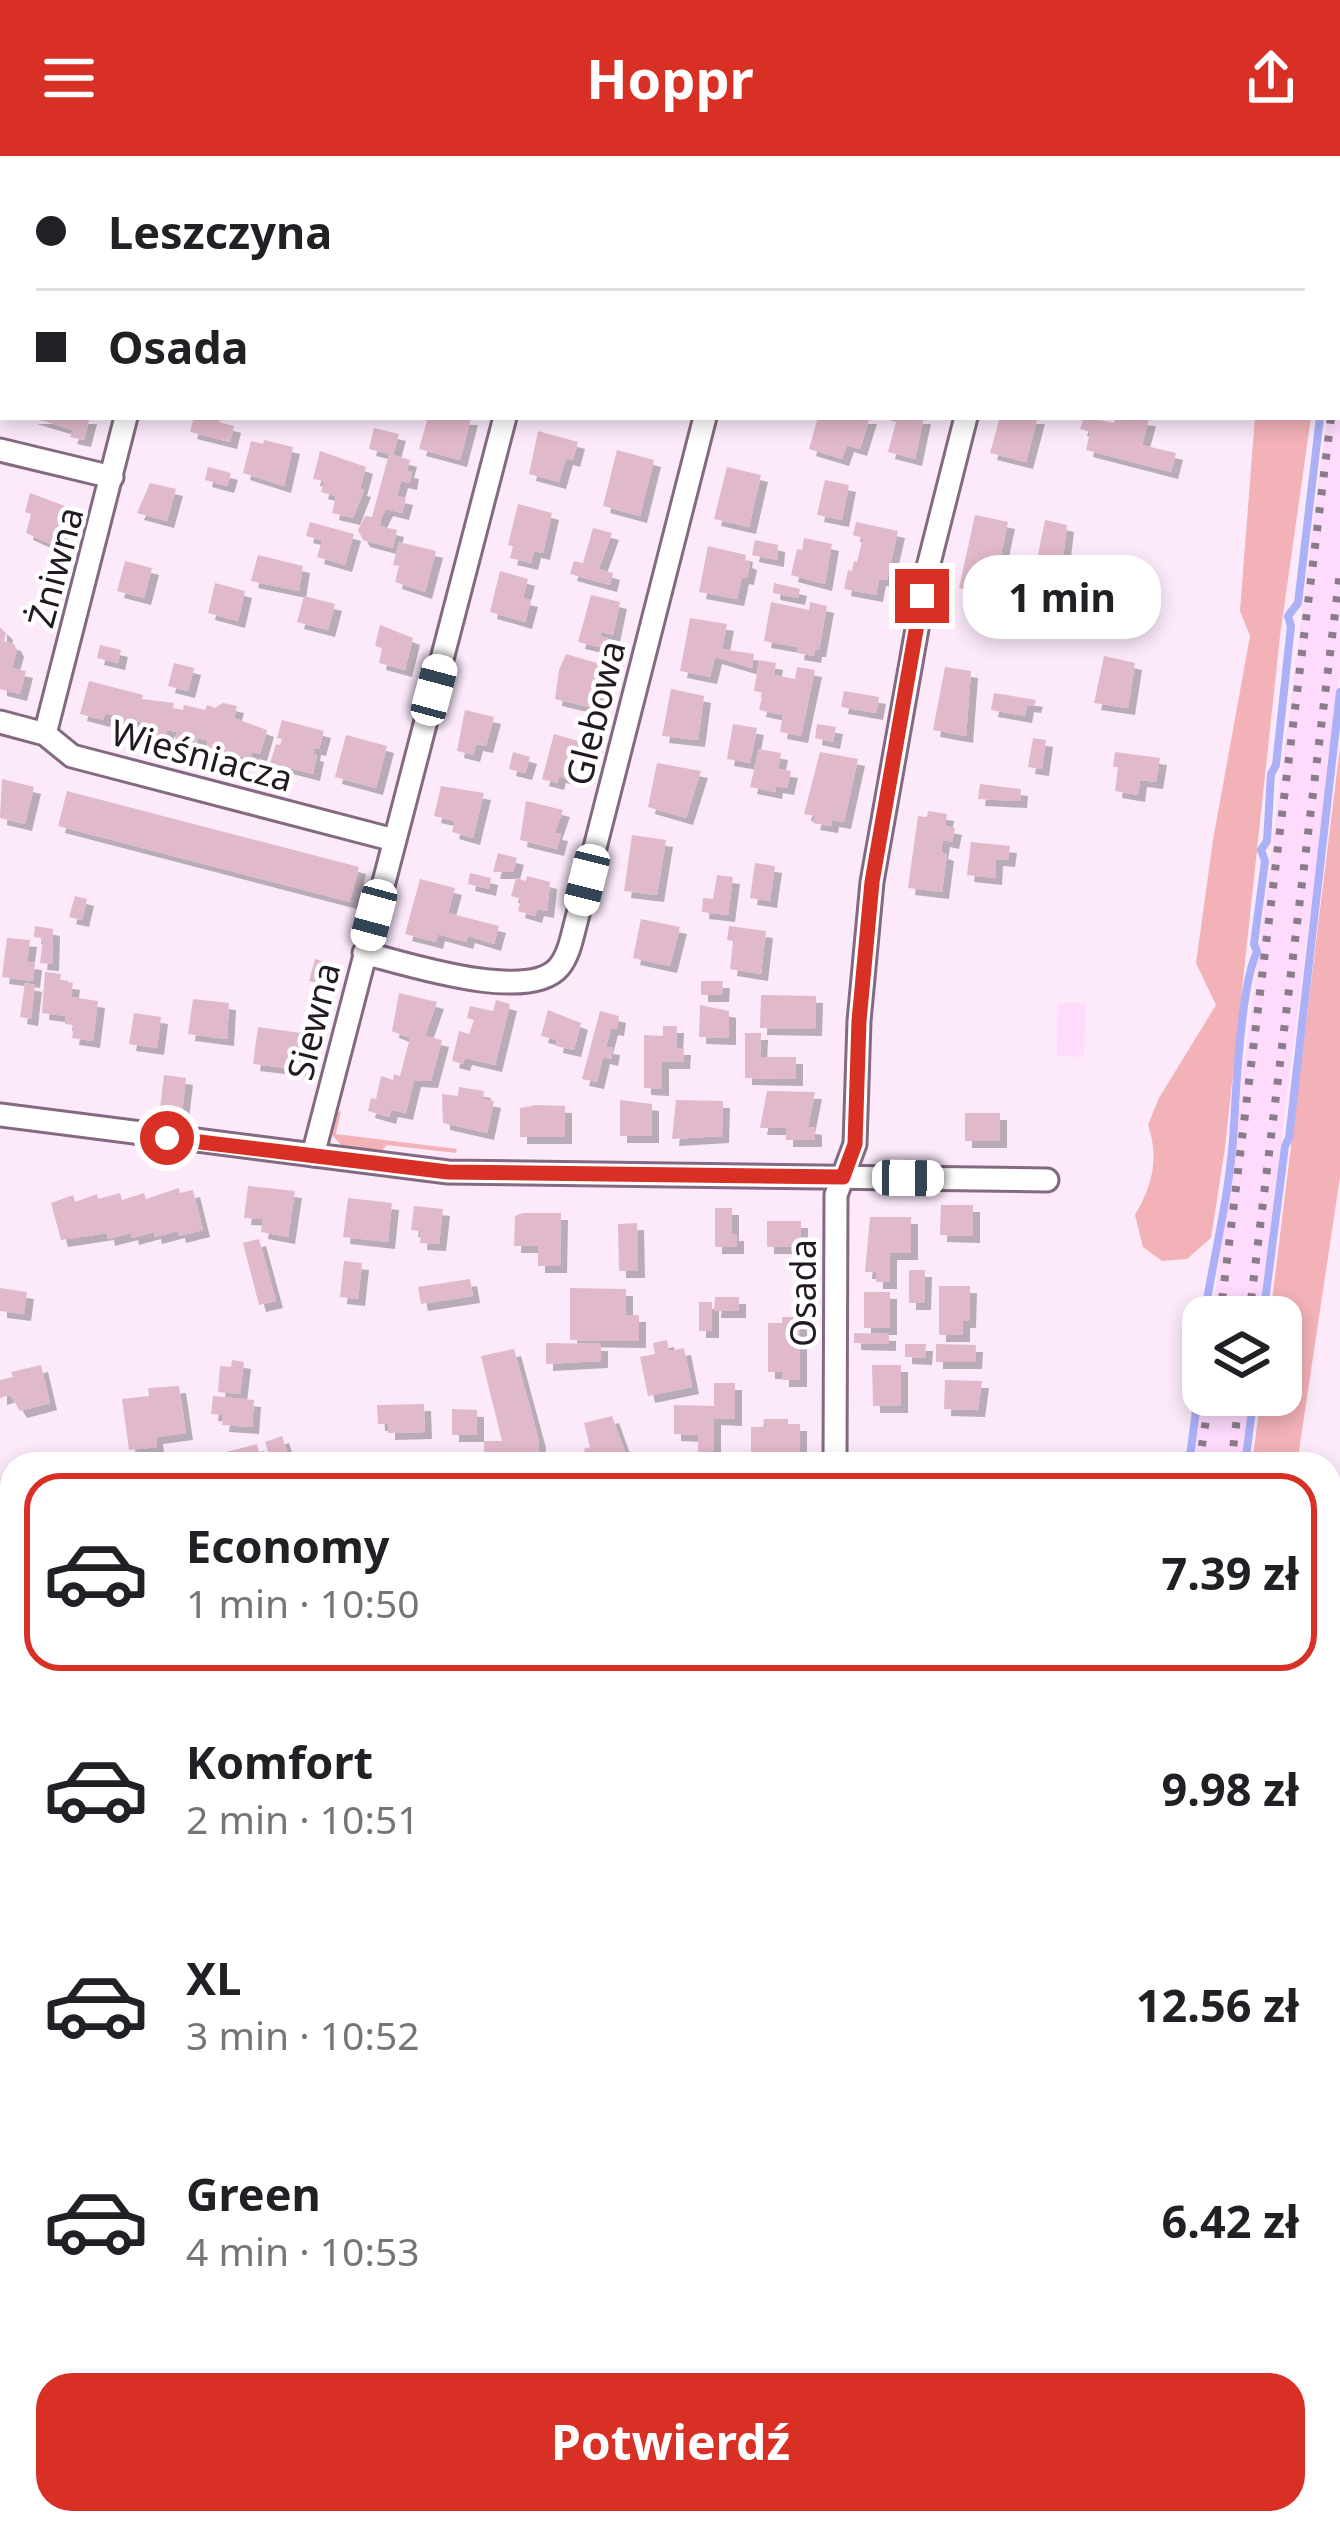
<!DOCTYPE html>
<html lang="pl">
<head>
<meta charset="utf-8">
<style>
	:root { --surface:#fff; --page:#f2f2f2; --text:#202124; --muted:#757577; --line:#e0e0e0; --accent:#d93025 }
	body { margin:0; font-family:"Noto Sans",sans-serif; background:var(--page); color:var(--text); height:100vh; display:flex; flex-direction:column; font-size:45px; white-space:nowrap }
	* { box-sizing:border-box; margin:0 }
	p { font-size:39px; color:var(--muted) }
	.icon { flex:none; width:66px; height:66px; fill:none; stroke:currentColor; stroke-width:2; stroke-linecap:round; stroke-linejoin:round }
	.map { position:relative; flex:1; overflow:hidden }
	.drawer { position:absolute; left:0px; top:1296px; width:1341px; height:1083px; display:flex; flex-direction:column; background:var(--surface); border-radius:36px 36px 0 0; box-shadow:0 6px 18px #0003 }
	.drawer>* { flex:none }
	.hud { position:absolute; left:0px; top:0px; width:1341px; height:264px; box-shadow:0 6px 18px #0003; display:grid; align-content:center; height:264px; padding:0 36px; background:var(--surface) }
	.tools { position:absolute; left:1182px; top:1140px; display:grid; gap:24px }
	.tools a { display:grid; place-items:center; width:120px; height:120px; border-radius:24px; background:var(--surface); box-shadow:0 6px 18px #0003; font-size:60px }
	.end { position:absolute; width:54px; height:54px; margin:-27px; border:15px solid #d93025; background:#fff; box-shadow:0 0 0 6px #fff }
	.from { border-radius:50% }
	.bubble { position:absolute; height:84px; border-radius:36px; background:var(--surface); box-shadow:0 6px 18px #0003; font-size:39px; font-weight:700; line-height:84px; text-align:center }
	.car { position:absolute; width:36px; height:72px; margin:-36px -18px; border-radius:15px; box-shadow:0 0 9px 3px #0007; background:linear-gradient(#fff 24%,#345 0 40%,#fff 0 76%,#345 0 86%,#fff 0) }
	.hud b { display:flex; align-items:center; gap:42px; height:114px; font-size:45px }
	.hud b+b { border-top:3px solid var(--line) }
	.hud i { width:30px; height:30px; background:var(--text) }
	ul { padding:21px 0 0; list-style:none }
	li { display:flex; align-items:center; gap:36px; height:198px; margin:0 24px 18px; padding:0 12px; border:6px solid transparent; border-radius:36px }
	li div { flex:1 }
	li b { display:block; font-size:45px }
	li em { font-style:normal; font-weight:700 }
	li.on { border-color:var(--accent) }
	li>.icon { width:108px; height:108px; stroke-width:1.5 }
	.primary-button { display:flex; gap:24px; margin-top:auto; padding:24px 36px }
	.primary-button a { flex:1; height:138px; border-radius:36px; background:var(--accent); color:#fff; font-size:48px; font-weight:700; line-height:138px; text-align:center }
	header { display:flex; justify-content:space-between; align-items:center; height:156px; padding:0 36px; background:var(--accent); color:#fff; font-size:54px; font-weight:700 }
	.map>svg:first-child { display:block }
</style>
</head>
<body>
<header><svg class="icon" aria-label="menu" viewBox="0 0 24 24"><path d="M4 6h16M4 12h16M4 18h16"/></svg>Hoppr<svg class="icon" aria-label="share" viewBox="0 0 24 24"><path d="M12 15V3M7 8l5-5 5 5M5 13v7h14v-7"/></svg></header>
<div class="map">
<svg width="1340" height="2378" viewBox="0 0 1340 2378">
	<defs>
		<filter id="shadow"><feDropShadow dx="7" dy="7" stdDeviation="0" flood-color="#0004"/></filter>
	</defs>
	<rect width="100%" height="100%" fill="#fceafb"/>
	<g fill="#fedafd">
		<polygon points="1340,176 1340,518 1259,1161 1212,1161 1323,291 1328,261 1338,261"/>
		<polygon points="1058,847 1085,847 1084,901 1057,900"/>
		<polygon points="1203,1232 1203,1239 1250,1239 1241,1308 1193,1308"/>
	</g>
	<g fill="#f2b2b7">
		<path d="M1255 261H1311L1280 480 1225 992 1211 1082 1187 1103 1162 1105 1143 1091 1135 1059C1153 1028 1159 1002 1148 969L1159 942 1216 849 1196 807 1213 684 1250 480 1240 455Z"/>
		<polygon points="1340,591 1340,1021 1297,1308 1252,1308 1261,1239 1281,1239 1281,1161 1270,1161"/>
		<polygon points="341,955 336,978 457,993 456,997 387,989 380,997 344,992 330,977 334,957"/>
		<polygon points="12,1588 12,1864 0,1867 0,1591"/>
		<polygon points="764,2367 846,2367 856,2378 761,2378"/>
	</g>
	<polygon fill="#f6a1a9" points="0,2281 12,2281 12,2367 764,2367 761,2378 0,2378"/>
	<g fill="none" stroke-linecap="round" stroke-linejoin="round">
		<g stroke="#abb0f7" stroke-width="8">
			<polyline points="1338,116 1340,103"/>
			<path d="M1204 1161C1214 1099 1231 1032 1234 969 1236 932 1241 828 1257 796L1254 788 1265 705 1261 694 1267 685 1271 618 1276 609 1291 470 1288 460 1298 447 1320 261"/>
			<polyline points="1263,1161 1285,990 1289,982 1340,536"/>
			<polyline points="1203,1163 1203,1176"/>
			<polyline points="1189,1308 1203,1201"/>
			<polyline points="1245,1308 1254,1239"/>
		</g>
	</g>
	<g fill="#e0b9ca" filter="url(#shadow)">
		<polygon points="30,261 90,261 84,284 70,281 73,274"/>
		<polygon points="194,261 221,261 219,266 234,270 230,286 190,276"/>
		<polygon points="428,261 471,262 460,304 419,293"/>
		<polygon points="818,261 870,261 860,293 847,289 842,303 809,293"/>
		<polygon points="892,261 924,261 915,303 888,296 896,266 891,265"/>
		<polygon points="1000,261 1038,261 1026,306 990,297"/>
		<polygon points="1084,261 1114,267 1116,261 1149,263 1142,289 1176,297 1171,316 1086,294 1090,276 1080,273"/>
		<polygon points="374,272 399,278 393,299 410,304 407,315 412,316 410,327 401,325 397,340 406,342 402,357 386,353 381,363 380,370 397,374 393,392 363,384 358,374 365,360 372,361 389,298 369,293"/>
		<polygon points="538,275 578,286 573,304 566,302 559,326 529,318"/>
		<polygon points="264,284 293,291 284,330 243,317 251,285 263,288"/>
		<polygon points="617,294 654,304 640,360 603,350"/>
		<polygon points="320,295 366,311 360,333 364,334 353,362 332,357 336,340 321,336 324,325 313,323"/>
		<polygon points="208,311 231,317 227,330 205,324"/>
		<polygon points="727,311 761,319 749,371 714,363"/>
		<polygon points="825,324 849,329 842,364 817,359"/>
		<polygon points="150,327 176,333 167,365 137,357"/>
		<polygon points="30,337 68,351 57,391 26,377 31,358 25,356"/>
		<polygon points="518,348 552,357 543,397 534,395 531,407 510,402 513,390 508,389"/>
		<polygon points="975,359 1008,366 994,431 979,428 977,437 959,432"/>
		<polygon points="1045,364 1067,369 1061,419 1051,416 1048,431 1021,425 1025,410 1035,413"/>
		<polygon points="310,366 354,378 345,409 317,401 322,384 306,380"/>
		<polygon points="856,366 898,375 887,424 879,423 876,439 844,433 848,414 852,415 854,405 857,406 863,382 853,379"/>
		<polygon points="593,372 612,377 599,413 613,417 610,429 570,418 574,405 583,407"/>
		<polygon points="804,382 832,388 825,428 791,419 797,393 802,394"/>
		<polygon points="755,384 778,389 777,404 752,399"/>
		<polygon points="399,386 436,395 425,436 395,426 399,410 393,409"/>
		<polygon points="708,390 746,399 745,405 750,407 747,422 742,421 737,443 699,436"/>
		<polygon points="258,399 303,410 299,435 251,425"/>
		<polygon points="125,405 152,412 144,442 117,435"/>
		<polygon points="500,415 528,423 523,442 531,444 525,466 490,456"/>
		<polygon points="215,427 245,435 238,465 208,457"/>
		<polygon points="774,427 800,433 798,442 773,437"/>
		<polygon points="591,439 620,446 613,479 601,476 600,480 608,482 605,492 578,486"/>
		<polygon points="304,440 335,448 328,474 297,466"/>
		<polygon points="771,446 809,454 810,446 827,450 819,494 815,494 814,500 797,497 798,491 764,485"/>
		<polygon points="690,462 727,468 722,493 754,498 752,512 715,501 710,521 680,515"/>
		<polygon points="380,469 413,482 405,514 379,507 382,492 375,490"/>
		<polygon points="0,471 6,477 4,485 14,488 17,494 12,512 26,515 20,538 0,533"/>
		<polygon points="100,489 121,494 118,507 97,502"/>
		<polygon points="566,498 604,509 593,552 555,543 559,514"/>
		<polygon points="1104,500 1135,507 1128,552 1094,547"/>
		<polygon points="759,504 776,507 774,519 795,523 797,511 815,514 801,580 780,576 783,559 759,554 763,537 754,535"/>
		<polygon points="174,507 194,512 188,535 168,530"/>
		<polygon points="945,511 971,515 966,580 933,574"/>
		<polygon points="89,525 143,539 142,543 174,547 173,552 183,554 184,549 205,554 207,549 215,552 223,547 237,550 234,562 267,574 260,598 252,596 250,603 207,592 208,585 198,582 196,589 175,584 177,576 167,574 165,581 145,576 147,568 136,565 134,573 114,568 116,560 105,557 103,564 80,558"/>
		<polygon points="671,533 704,540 698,584 662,580"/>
		<polygon points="844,535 879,541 876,557 841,551"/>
		<polygon points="994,537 1036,544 1034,550 1027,549 1025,560 991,554"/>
		<polygon points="465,554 494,561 486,590 476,588 473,599 457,595"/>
		<polygon points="282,564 324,575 319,593 314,592 313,598 317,599 313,618 270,607 276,588 280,589 282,583 277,582"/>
		<polygon points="733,568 757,572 750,607 727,603"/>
		<polygon points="817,568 836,571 833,586 815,582"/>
		<polygon points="554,578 585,587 581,601 587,603 585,613 578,611 574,624 559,620 557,627 542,623"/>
		<polygon points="346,579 387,590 376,632 335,621"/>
		<polygon points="1033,582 1046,584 1042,613 1028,611"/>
		<polygon points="759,593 781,597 778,613 791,615 787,632 776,630 775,636 750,631"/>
		<polygon points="513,596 530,601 525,617 509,613"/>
		<polygon points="820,596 858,603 844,666 832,664 831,670 813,667 815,660 804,658"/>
		<polygon points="1115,596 1160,602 1156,626 1140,624 1138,639 1115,635 1118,611 1113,611"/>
		<polygon points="657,607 701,615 686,662 648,651"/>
		<polygon points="2,623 34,631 25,668 0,662"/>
		<polygon points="980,628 1021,633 1020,645 978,643"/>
		<polygon points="441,630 484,637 473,682 452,676 455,665 434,660"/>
		<polygon points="67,635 359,711 350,746 58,670"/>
		<polygon points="526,645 563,654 555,677 561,678 557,693 520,684"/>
		<polygon points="928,655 947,658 945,670 955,672 952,686 943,684 941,696 947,698 942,736 908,732 918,660 927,661"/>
		<polygon points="632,679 666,684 657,739 624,735"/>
		<polygon points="971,686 1010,690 1008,704 996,703 995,722 967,719"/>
		<polygon points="498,697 517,702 513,716 493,716"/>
		<polygon points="755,707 775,710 770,745 750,742"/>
		<polygon points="470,717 491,722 489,733 468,728"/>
		<polygon points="717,719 733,721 728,759 702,756 703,742 713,743"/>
		<polygon points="527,720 550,726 547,755 537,753 535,760 518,755 521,743 511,740 516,722 526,725"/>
		<polygon points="420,723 455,732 448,757 499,770 494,788 468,780 466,786 438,778 436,786 405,778"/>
		<polygon points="75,740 87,743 82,764 69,761"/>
		<polygon points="641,763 680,771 670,810 633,802"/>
		<polygon points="35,770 53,773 52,808 40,807 43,782 34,781"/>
		<polygon points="729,770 766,775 761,818 730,813 733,785 727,784"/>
		<polygon points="7,782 30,784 27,806 35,807 33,825 2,821"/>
		<polygon points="315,803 332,808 326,829 309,825"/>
		<polygon points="45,816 61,818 60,825 73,827 71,841 98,845 93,885 72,882 74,869 65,868 66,860 42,857"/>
		<polygon points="701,825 723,825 722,839 701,839"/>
		<polygon points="25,827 35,829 31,863 20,861"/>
		<polygon points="399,837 437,846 425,880 442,884 431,925 414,924 406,957 391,954 389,961 368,955 371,942 376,943 381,920 393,924 394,918 400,920 410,882 392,875"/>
		<polygon points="761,839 816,840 815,873 760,872"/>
		<polygon points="193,843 229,847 227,883 188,878"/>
		<polygon points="496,844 510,848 495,909 465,902 463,908 452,905 459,875 469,878 471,873 474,864 467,862 470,850 493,855"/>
		<polygon points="700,849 729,855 729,882 699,881"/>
		<polygon points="548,854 581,867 574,894 556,890 557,884 541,880"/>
		<polygon points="600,855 619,860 617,873 611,872 606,891 613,892 611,903 603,901 597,926 582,923"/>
		<polygon points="134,857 161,861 157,892 129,888"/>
		<polygon points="663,870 677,870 676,892 684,892 683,906 662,906 662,933 644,932 644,879 663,880"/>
		<polygon points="258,871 308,878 303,914 253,908"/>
		<polygon points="745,877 761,877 760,901 796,901 796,923 745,922"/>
		<polygon points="164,919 186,922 182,956 160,953"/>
		<polygon points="459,931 484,935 483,943 494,945 487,977 443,967 442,938 458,940"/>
		<polygon points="767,935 815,936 808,971 815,972 815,984 786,984 786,972 760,972"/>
		<polygon points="620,944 652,948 652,980 620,980"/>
		<polygon points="676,944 723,945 722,980 672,983"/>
		<polygon points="536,949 565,950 565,981 520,981 520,952"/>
		<rect x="965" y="957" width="35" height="28"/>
		<polygon points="248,1030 295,1035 288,1081 261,1076 263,1063 244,1062"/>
		<polygon points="179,1032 180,1037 193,1034 203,1074 179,1080 178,1075 155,1081 154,1076 132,1082 131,1077 108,1083 107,1077 61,1084 51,1047 73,1039 75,1046 97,1038 98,1043 120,1037 122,1044 144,1037 146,1043"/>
		<polygon points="348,1042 392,1047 388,1086 343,1081"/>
		<polygon points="941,1049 973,1049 973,1080 940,1079"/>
		<polygon points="414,1050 443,1053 439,1088 420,1087 421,1075 411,1074"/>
		<polygon points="715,1052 732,1052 732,1078 737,1078 737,1091 715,1091"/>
		<polygon points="523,1057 561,1057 560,1110 538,1110 538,1090 514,1090 515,1060"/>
		<polygon points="870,1061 911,1061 911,1097 890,1097 890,1126 876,1126 876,1116 865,1116"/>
		<rect x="767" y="1065" width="34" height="26"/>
		<polygon points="637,1067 638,1115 619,1115 618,1068"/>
		<polygon points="259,1083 276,1145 259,1149 243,1087"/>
		<polygon points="344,1105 362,1107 358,1143 340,1141"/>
		<polygon points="909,1114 925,1114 924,1147 909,1147"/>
		<polygon points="470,1123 473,1140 421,1148 418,1131"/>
		<polygon points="939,1130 970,1130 969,1165 963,1165 963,1179 939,1179"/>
		<polygon points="0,1132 27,1136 24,1158 0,1155"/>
		<polygon points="570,1132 626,1133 626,1159 639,1159 639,1185 570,1184"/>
		<rect x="864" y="1136" width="26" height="36"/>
		<polygon points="715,1141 739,1141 739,1155 714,1155"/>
		<rect x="699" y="1146" width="13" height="29"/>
		<polygon points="782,1161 800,1161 800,1224 782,1224 782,1216 768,1216 768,1167 782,1167"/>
		<polygon points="854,1177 889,1178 889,1188 854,1187"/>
		<polygon points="667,1184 669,1195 684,1192 692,1231 648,1240 640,1201 655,1198 653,1187"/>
		<polygon points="546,1187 601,1188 601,1205 546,1208"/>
		<polygon points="905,1188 926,1188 925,1202 905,1201"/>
		<polygon points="936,1188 976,1189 975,1206 936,1206"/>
		<polygon points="514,1193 539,1285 538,1308 484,1308 484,1285 502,1285 481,1200"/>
		<polygon points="232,1204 244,1206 240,1238 218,1236 220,1210 231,1211"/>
		<polygon points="41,1209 50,1247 20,1255 10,1239 0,1242 0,1224 13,1221 11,1216"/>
		<polygon points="872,1209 901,1209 901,1250 873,1250"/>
		<polygon points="945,1224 982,1225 978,1254 944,1253"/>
		<polygon points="714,1227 735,1227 735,1263 714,1262 714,1299 698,1299 698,1279 674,1278 674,1249 714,1250"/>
		<polygon points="179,1230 186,1277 156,1281 157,1291 129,1294 122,1243 149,1240 148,1232"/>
		<polygon points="213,1240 254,1244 252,1271 222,1269 223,1259 211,1258"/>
		<polygon points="424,1248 425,1276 388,1277 388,1268 378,1268 377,1249"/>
		<polygon points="452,1253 477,1254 477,1279 452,1279"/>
		<polygon points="612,1260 626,1299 611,1303 612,1308 588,1308 584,1293 590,1291 584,1267"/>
		<polygon points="764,1263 788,1263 788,1268 800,1268 800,1308 751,1308 751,1271 763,1271"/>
		<polygon points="282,1280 291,1308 272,1308 265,1286"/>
		<polygon points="257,1288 262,1308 225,1308 222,1297"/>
		<polygon points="1329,1429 1340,1430 1340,1464 1329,1463"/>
		<polygon points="1329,1489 1340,1491 1340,1517 1329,1516"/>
		<polygon points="1329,1566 1340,1567 1340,1649 1329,1648"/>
		<polygon points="1329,1731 1340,1732 1336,1774 1329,1773"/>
		<polygon points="1329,1954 1340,1955 1340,2000 1329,1999"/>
		<polygon points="1329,2073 1340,2075 1340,2115 1329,2113"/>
		<polygon points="12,2108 12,2147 0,2148 0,2109"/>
	</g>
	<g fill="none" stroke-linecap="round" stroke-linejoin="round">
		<g stroke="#836982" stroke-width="27">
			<g id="street">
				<polyline points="794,0 807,3"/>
				<polyline points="188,3 189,0"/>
				<polyline points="382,3 383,0"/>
				<polyline points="573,3 574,0"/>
				<polyline points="773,3 774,0"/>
				<polyline points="1032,3 1033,0"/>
				<polyline points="0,12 3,12"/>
				<polyline points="0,294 112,321"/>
				<polyline points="0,566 45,578 72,600 394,684"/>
				<polyline points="45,578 126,261"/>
				<path d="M364 797C404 807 528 848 559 811 569 799 572 781 576 766L705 261"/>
				<polyline points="0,959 448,1016 1047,1024"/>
				<polyline points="313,999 505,261"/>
				<polyline points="835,1308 836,1039 855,988 859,865 872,726 928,411 966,261"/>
				<polyline points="0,2249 12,2249"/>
				<polyline points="1329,2339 1340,2337"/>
			</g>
		</g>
		<use href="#street" stroke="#fff" stroke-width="21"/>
		<g stroke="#8a7c89" stroke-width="8" stroke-dasharray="6 12" stroke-linecap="butt">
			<polyline points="1338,212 1340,198"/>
			<polyline points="1220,1161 1331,261"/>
			<polyline points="1249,1161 1340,416"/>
			<polyline points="1199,1308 1210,1239"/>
			<polyline points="1231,1308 1240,1239"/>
			<polyline points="915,2378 919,2367"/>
			<polyline points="1101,2378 1102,2367"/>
		</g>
	</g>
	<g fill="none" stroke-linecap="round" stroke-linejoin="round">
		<polyline stroke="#d93025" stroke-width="15" points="167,982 448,1016 843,1021 855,988 859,865 872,726 922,440"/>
	</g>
	<g text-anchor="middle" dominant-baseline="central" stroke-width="9" stroke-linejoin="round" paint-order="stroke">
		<g font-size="36" fill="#231923" stroke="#fff">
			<text transform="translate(55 411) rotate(-75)">Żniwna</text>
			<text transform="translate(595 557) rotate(-76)">Glebowa</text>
			<text transform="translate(202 599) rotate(15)">Wieśniacza</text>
			<text transform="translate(313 865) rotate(-76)">Siewna</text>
			<text transform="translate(802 1137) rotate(-90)">Osada</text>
		</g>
	</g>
</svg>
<div class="tools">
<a><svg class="icon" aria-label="layers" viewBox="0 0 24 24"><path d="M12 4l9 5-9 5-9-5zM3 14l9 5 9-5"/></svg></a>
</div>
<i class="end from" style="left:167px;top:982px"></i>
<i class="end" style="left:922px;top:440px"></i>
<div class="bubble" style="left:963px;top:399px;width:198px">1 min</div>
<i class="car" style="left:434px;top:534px;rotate:15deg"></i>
<i class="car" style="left:587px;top:724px;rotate:194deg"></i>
<i class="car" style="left:374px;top:759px;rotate:195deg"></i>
<i class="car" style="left:908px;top:1022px;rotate:91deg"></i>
<div class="hud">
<b><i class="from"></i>Leszczyna</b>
<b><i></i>Osada</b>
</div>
<section class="drawer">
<ul>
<li class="on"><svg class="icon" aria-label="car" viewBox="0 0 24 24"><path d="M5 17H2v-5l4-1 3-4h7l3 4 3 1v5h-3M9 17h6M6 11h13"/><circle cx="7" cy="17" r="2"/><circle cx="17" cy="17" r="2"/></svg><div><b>Economy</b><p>1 min · 10:50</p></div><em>7.39 zł</em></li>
<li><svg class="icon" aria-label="car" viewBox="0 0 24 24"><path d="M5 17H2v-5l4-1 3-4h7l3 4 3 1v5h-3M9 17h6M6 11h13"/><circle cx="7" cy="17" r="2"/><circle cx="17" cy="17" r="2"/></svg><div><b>Komfort</b><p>2 min · 10:51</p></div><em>9.98 zł</em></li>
<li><svg class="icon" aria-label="car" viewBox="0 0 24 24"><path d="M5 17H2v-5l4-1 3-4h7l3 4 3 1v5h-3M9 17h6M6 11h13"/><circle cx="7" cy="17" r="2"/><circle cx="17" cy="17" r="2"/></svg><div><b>XL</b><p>3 min · 10:52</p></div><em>12.56 zł</em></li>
<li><svg class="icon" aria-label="car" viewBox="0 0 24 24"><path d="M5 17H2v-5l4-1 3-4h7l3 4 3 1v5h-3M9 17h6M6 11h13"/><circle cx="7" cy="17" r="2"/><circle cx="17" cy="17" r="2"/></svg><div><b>Green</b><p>4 min · 10:53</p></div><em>6.42 zł</em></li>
</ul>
<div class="primary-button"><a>Potwierdź</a></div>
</section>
</div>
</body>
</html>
